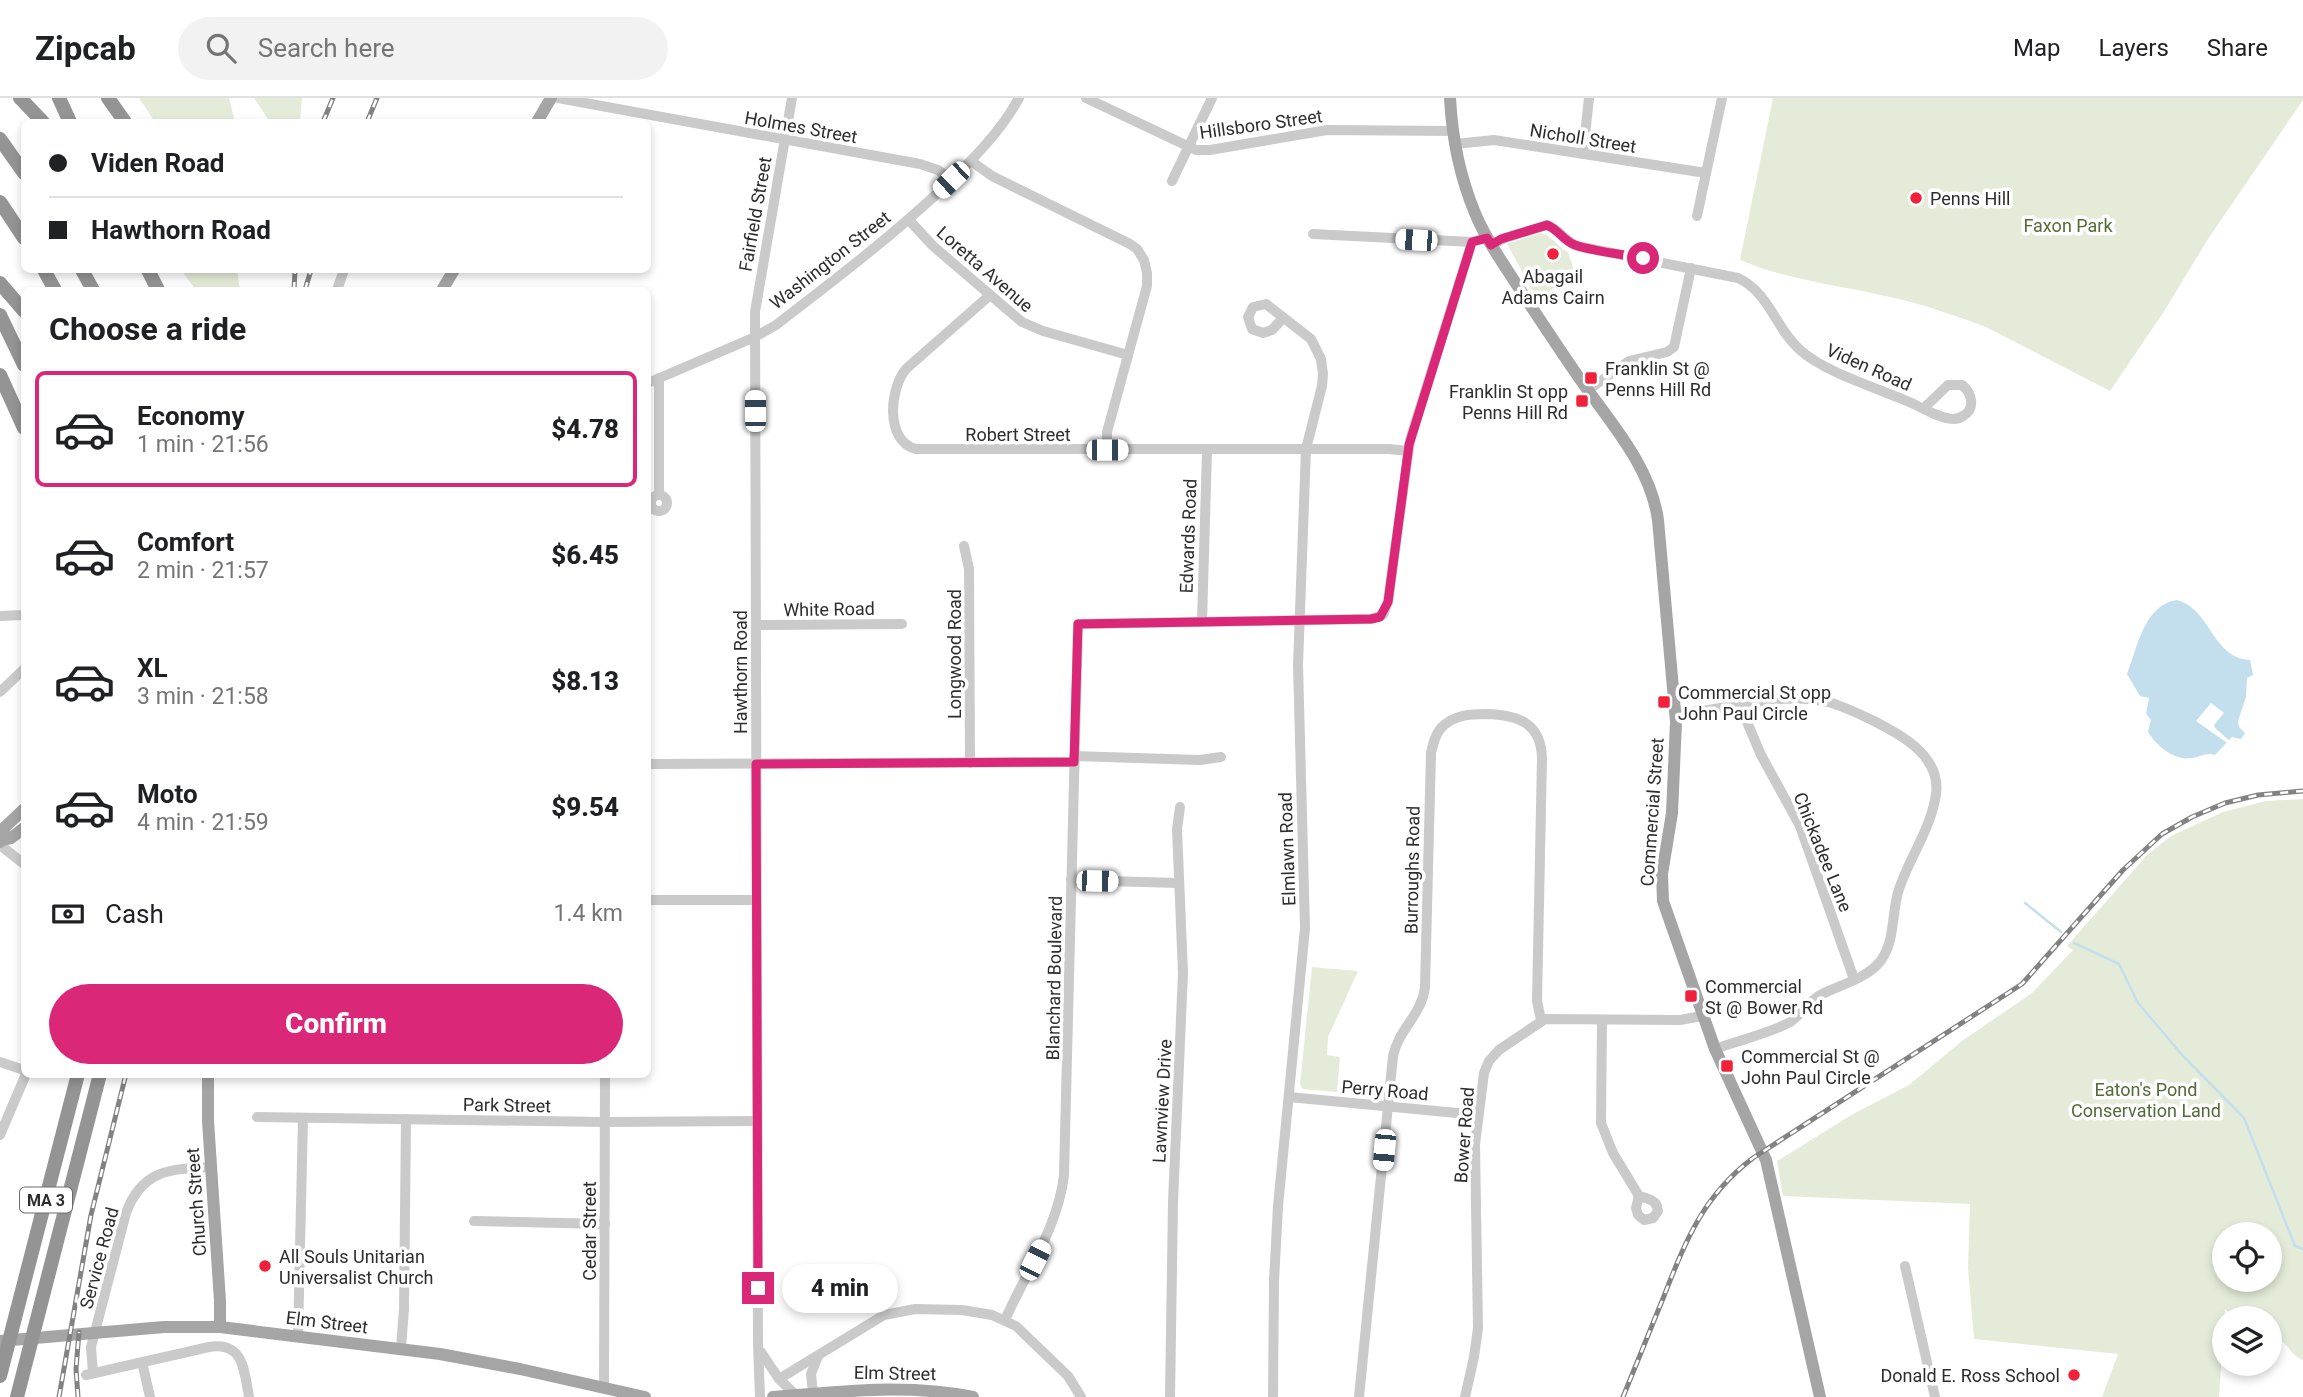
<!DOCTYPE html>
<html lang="en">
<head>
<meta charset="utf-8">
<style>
	:root { --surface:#fff; --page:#f2f2f2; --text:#202124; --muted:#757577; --line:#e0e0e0; --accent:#db2777 }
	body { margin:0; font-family:Roboto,sans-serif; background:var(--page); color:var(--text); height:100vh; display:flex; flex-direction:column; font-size:26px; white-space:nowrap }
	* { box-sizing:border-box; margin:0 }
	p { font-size:23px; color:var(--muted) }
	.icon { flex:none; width:38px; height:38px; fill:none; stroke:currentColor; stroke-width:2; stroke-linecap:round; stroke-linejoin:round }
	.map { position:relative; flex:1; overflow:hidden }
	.panel { position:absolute; left:21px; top:189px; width:630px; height:791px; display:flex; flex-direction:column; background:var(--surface); border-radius:10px; box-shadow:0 4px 10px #0003 }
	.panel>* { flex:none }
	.guide { position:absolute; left:21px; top:21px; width:630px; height:154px; border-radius:10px; box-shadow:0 4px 10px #0003; display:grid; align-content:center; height:154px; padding:0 28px; background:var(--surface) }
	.tools { position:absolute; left:2212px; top:1124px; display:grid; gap:14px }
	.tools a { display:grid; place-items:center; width:70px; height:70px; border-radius:50%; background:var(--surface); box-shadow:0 4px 10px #0003; font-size:35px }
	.end { position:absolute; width:32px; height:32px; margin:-16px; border:9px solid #db2777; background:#fff; box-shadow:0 0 0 4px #fff }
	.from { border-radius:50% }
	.bubble { position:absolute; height:49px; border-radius:24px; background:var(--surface); box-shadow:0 4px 10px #0003; font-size:23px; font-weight:800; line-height:49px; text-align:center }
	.car { position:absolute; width:21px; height:42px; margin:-21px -10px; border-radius:9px; box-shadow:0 0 5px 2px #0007; background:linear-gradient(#fff 24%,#345 0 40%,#fff 0 76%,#345 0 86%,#fff 0) }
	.guide b { display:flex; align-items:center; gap:24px; height:66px; font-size:26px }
	.guide b+b { border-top:2px solid var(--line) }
	.guide i { width:18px; height:18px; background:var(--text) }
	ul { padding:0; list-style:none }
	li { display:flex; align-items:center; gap:21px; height:116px; margin:0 14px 10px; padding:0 14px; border:4px solid transparent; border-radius:10px }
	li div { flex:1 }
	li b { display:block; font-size:26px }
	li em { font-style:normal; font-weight:800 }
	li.active { border-color:var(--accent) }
	li>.icon { width:63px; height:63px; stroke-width:1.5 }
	h2 { padding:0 28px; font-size:32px; line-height:84px }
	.pay { display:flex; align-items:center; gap:18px; height:77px; padding:0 28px; font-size:26px }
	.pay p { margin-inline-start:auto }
	.action { display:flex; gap:14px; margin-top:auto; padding:14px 28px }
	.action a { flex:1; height:80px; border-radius:42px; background:var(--accent); color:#fff; font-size:28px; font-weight:800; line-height:80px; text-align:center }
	header { display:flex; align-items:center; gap:42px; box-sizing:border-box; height:98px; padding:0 35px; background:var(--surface); border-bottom:2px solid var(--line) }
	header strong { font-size:33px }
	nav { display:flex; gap:38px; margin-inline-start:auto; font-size:24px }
	.search { width:490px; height:63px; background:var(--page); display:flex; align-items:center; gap:18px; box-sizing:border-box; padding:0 24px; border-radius:38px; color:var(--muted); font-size:26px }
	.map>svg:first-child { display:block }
</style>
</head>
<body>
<header>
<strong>Zipcab</strong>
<div class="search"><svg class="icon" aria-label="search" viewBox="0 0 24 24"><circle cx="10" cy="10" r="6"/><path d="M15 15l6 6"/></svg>Search here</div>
<nav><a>Map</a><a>Layers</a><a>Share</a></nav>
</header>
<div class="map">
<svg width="2303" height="1299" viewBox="0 0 2303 1299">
	<rect width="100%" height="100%" fill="#fff"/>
	<g fill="#e4ecd9" fill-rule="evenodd">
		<polygon points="139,0 229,0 235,24 155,24"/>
		<polygon points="254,0 302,0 300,24 270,24"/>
		<path d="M1773 0H2303V2L2208 141 2163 215 2110 293 1986 229C1959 219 1931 209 1903 202 1851 189 1789 183 1740 162Z"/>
		<path d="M1541 135C1557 141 1557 149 1568 154L1576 178 1556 188 1538 202 1507 146Z"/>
		<polygon points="181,172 237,172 240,192 196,192"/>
		<path d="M2303 701V1262C2287 1255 2291 1244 2270 1238V1220H2235L2225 1211 2219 1299H2102L2118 1256 1974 1241 1968 1170 1970 1106 1783 1098 1777 1063 1853 1016 1909 987 1962 943 2032 895 2073 852 2067 848 2147 757 2171 738 2223 714 2266 703ZM2224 1136H2270V1181H2224Z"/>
		<polygon points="1312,869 1358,873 1328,939 1327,957 1340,959 1337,994 1303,991 1300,986"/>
	</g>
	<path fill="#c3dfed" d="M2177 502C2211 511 2212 560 2250 562L2253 577 2247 580 2246 599 2238 623 2239 629 2245 635 2241 641 2232 639 2215 657C2205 654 2202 659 2192 660 2174 663 2157 648 2148 634L2151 622 2146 616 2149 600 2140 598 2127 576C2138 548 2144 507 2177 502Z"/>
	<polygon fill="#fff" points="2211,605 2224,615 2214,627 2215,630 2231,644 2235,641 2238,644 2233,642 2230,647 2196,623"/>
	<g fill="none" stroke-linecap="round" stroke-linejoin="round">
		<g stroke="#c3dfed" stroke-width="2.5">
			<polyline points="2025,805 2061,834"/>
			<polyline points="2074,845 2119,866 2138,905 2184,959 2244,1020 2295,1148 2303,1151"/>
		</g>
		<g stroke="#cacaca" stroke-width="10">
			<polyline points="558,0 920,66 938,72 952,82"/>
			<polyline points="1086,0 1196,52 1210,52 1327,32 1453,33"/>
			<polyline points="1455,46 1494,42 1706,75"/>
			<polyline points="1583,56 1589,0"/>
			<polyline points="971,63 992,78 1130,146 1137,151 1144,162 1147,175 1147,188 1107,334 1107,352"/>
			<polyline points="1172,83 1212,0"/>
			<polyline points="1697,118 1722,0"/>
			<polyline points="909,122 933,148 1022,224 1043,233 1128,257"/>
			<polyline points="1313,136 1472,144 1487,140"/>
			<path d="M1491 147 1505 140 1547 127C1559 131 1565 143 1577 148L1738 180C1770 195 1775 230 1800 252 1824 274 1877 290 1907 303 1921 309 1938 320 1953 321 1956 321 1960 320 1963 318 1976 311 1972 295 1962 287H1948L1924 310"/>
			<polyline points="337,192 344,172"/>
			<path d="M989 198 907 270C889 289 885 344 916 351H1389L1408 353"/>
			<polyline points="659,280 659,397"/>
			<path d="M648 285 755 239 776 227C833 183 890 140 943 90 971 63 1000 35 1019 0"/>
			<polyline points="1588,292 1629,263 1667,254 1674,249 1691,170"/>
			<circle cx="659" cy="405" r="8"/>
			<polyline points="964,448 969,471 970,665"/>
			<polyline points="0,518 24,517"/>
			<polyline points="1202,524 1207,353"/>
			<polyline points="756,527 902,526"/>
			<polyline points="0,594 24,571"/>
			<polyline points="1739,605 1761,657 1800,728 1854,881"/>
			<path d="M1675 615C1728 614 1773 592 1828 604 1843 608 1857 615 1872 622 1903 638 1945 660 1935 702 1929 733 1909 761 1899 791 1891 814 1896 847 1878 866 1864 881 1840 887 1822 896 1809 903 1802 916 1790 924 1771 935 1736 943 1715 951"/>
			<polyline points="1074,658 1200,662 1221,659"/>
			<polyline points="648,666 1074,664"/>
			<polyline points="0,747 24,766"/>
			<polyline points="1071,782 1179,785"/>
			<polyline points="648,802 756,802"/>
			<polyline points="1602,922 1601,1025 1613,1055 1639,1098"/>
			<polyline points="0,964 24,972"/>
			<polyline points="1289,999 1478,1017"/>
			<polyline points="257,1019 605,1024 757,1023"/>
			<polyline points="0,1037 26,976"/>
			<path d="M1639 1098C1649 1101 1657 1102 1658 1113L1653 1120 1644 1122 1638 1117 1636 1110Z"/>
			<polyline points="474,1123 605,1126"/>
			<polyline points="1905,1168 1935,1299"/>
			<path d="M1005 1222C1026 1174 1058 1130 1064 1077L1078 526 1371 521 1383 517 1388 504 1410 342 1472 144"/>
			<polyline points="298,1238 303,1020"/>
			<polyline points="401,1250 404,1211 406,1021"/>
			<polyline points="761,1254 779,1281 798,1299"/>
			<polyline points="142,1264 150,1299"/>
			<path d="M93 1275 91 1249 126 1115C142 1071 171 1071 211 1069"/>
			<path d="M86 1277 209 1249C244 1243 244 1273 249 1299"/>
			<polyline points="779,1281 884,1217 915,1211 962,1212 992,1217 1016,1228 1068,1278 1081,1299"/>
			<polyline points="604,1289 605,976"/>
			<polyline points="813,1295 811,1276 818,1258"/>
			<polyline points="760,1299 758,1245 755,214 792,0"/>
			<polyline points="1170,1299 1173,1104 1183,875 1177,731 1180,709"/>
			<polyline points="1273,1299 1274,1183 1278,1108 1305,830 1298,567 1306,351 1322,288 1323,276 1321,261 1311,241 1266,206 1253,209 1248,219 1252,231 1263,235 1272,232 1283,220"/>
			<path d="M1359 1299 1393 958C1399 930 1422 917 1425 889L1431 655C1433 646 1435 637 1441 630 1453 617 1470 616 1486 616 1517 617 1541 624 1542 660L1537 903 1541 922"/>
			<polyline points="1465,1299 1474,1259 1478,1230 1475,1046 1484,975 1489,963 1499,952 1545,921 1680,922 1702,918"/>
		</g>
		<g stroke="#a5a5a5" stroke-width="12">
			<path d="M1450 0C1452 39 1460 79 1475 115 1485 140 1501 162 1515 184 1539 220 1562 256 1587 291 1616 331 1651 372 1658 422L1676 624 1672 715 1662 776 1663 803 1715 951 1766 1062 1820 1299"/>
			<polyline points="537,24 551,0"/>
			<polyline points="442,192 454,172"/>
			<polyline points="1,742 11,740 24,730"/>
			<polyline points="0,744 5,729 24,711"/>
			<polyline points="208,976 208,1023 220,1203 220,1229"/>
			<polyline points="0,1243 164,1229 220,1229 440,1256 520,1271 645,1299"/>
			<path d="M773 1299C843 1294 904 1285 973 1299"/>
		</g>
		<g stroke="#949494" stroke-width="14">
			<polyline points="20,0 43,24"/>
			<polyline points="59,0 70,24"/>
			<polyline points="108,0 125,24"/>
			<polyline points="0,41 24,75"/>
			<polyline points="0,104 24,140"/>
			<polyline points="44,172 55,192"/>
			<polyline points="82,172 93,192"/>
			<polyline points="148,172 158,192"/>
			<polyline points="0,185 24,213"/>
			<polyline points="0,217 24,267"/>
			<polyline points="0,277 24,330"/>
			<polyline points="0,1278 78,976"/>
			<polyline points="17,1299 100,976"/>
		</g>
		<g stroke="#828282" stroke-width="5">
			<g id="rail">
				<polyline points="323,24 333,0"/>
				<polyline points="367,24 377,0"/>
				<polyline points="294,192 295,172"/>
				<polyline points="305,192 311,172"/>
				<polyline points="59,1299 91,1117 126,976"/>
				<polyline points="78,1299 76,1271 79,1234"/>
				<path d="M1623 1299C1637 1265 1650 1232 1664 1198 1686 1142 1703 1098 1753 1060L2022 886 2123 772 2162 736 2192 719 2225 705 2258 697 2303 693"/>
			</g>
		</g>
		<use href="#rail" stroke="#fff" stroke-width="2.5" stroke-dasharray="8" stroke-linecap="butt"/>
	</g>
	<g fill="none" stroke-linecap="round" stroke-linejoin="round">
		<path stroke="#db2777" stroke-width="9" d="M758 1190 756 666 1074 664 1078 526 1371 521 1380 519 1388 504 1409 347 1472 144 1487 140 1491 147 1501 141 1547 127C1558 131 1563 143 1575 147 1596 154 1621 156 1643 160"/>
	</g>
	<g fill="#f1213b" stroke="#fff" stroke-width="2.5">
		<circle cx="1916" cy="100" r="7"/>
		<circle cx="1553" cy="156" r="7"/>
		<rect x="1584" y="273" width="14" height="14" rx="3.5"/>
		<rect x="1575" y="296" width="14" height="14" rx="3.5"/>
		<rect x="1657" y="597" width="14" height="14" rx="3.5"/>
		<rect x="1684" y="891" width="14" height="14" rx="3.5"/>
		<rect x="1720" y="961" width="14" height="14" rx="3.5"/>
		<circle cx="265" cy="1168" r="7"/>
		<circle cx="2074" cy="1277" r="7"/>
	</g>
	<g text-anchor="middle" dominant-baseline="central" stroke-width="7" stroke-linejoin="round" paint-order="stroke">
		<rect fill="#fff" stroke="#6c6c6c" stroke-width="2" x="20" y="1089.5" width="52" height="25" rx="5"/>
		<g font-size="16" font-weight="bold" fill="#2d2d2d">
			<text x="46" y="1102">MA 3</text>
		</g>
		<g font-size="18" fill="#2d2d2d" stroke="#fff">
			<text transform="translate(1261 26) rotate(-8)">Hillsboro Street</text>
			<text transform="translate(801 29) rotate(10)">Holmes Street</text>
			<text transform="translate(1583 40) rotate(9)">Nicholl Street</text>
			<text transform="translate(755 116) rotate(-80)">Fairfield Street</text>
			<text transform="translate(830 162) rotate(-38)">Washington Street</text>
			<text transform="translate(985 171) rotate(41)">Loretta Avenue</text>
			<text transform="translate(1869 269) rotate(24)">Viden Road</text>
			<text x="1018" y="336">Robert Street</text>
			<text transform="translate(1188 438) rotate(-88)">Edwards Road</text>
			<text transform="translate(829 511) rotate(-1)">White Road</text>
			<text transform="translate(954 556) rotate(-90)">Longwood Road</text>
			<text transform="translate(740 574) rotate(-90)">Hawthorn Road</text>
			<text transform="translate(1652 714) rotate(-86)">Commercial Street</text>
			<text transform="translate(1287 751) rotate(-92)">Elmlawn Road</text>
			<text transform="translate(1823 754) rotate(68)">Chickadee Lane</text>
			<text transform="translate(1412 772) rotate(-89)">Burroughs Road</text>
			<text transform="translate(1054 880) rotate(-89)">Blanchard Boulevard</text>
			<text transform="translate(1385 992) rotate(5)">Perry Road</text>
			<text transform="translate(1162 1003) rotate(-87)">Lawnview Drive</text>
			<text transform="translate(507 1007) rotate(1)">Park Street</text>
			<text transform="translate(1464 1037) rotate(-86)">Bower Road</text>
			<text transform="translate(196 1104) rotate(-94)">Church Street</text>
			<text transform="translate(589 1133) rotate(-90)">Cedar Street</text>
			<text transform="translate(99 1160) rotate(-75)">Service Road</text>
			<text transform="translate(327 1224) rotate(7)">Elm Street</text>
			<text transform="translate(895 1275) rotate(1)">Elm Street</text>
		</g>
		<g font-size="18" fill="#2d2d2d" stroke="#fff" text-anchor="start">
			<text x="1930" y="100">Penns Hill</text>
			<text x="1553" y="178" text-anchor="middle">Abagail<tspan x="1553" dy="21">Adams Cairn</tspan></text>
			<text x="1605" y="270">Franklin St @<tspan x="1605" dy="21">Penns Hill Rd</tspan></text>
			<text x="1568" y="293" text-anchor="end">Franklin St opp<tspan x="1568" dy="21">Penns Hill Rd</tspan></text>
			<text x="1678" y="594">Commercial St opp<tspan x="1678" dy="21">John Paul Circle</tspan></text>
			<text x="1705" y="888">Commercial<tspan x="1705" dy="21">St @ Bower Rd</tspan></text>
			<text x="1741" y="958">Commercial St @<tspan x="1741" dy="21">John Paul Circle</tspan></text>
			<text x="279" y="1158">All Souls Unitarian<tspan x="279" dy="21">Universalist Church</tspan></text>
			<text x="2060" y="1277" text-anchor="end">Donald E. Ross School</text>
		</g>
		<g font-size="18" fill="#526b37" stroke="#fff">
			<text x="2068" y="127">Faxon Park</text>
			<text x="2146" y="991">Eaton's Pond<tspan x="2146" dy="21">Conservation Land</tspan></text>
		</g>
	</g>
</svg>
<div class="tools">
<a><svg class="icon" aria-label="locate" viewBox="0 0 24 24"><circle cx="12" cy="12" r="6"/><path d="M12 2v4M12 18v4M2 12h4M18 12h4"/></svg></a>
<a><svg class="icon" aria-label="layers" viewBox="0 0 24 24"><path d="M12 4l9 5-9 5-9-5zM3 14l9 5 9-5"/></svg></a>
</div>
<i class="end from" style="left:1643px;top:160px"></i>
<i class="end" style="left:758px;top:1190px"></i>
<div class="bubble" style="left:782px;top:1166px;width:116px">4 min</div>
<i class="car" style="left:951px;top:82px;rotate:226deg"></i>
<i class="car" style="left:1416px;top:142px;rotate:273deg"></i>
<i class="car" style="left:755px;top:313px;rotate:0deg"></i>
<i class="car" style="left:1107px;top:352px;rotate:90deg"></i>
<i class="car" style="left:1097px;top:783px;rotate:91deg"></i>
<i class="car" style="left:1384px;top:1052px;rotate:185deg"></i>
<i class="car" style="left:1035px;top:1162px;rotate:27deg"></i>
<div class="guide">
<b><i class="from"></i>Viden Road</b>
<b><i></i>Hawthorn Road</b>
</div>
<section class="panel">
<h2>Choose a ride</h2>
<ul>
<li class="active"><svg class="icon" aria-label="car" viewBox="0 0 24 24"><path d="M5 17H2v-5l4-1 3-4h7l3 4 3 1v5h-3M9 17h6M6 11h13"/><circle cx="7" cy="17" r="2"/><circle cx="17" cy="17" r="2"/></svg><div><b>Economy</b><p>1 min · 21:56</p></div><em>$4.78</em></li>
<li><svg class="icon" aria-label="car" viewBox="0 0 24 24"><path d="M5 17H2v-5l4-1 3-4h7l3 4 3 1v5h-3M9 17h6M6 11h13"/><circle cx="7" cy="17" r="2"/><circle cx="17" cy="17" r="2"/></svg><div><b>Comfort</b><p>2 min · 21:57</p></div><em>$6.45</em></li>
<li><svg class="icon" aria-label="car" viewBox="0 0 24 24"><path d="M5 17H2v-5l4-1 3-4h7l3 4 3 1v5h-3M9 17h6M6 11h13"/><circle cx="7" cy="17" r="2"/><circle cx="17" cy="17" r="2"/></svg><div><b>XL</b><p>3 min · 21:58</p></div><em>$8.13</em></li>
<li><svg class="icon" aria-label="car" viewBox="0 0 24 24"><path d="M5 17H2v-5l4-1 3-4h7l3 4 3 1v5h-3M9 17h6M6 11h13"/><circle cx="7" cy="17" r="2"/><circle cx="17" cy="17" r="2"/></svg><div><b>Moto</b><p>4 min · 21:59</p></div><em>$9.54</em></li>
</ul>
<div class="pay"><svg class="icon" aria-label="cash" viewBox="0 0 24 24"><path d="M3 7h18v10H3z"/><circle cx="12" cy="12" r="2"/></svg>Cash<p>1.4 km</p></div>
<div class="action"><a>Confirm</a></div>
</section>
</div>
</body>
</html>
